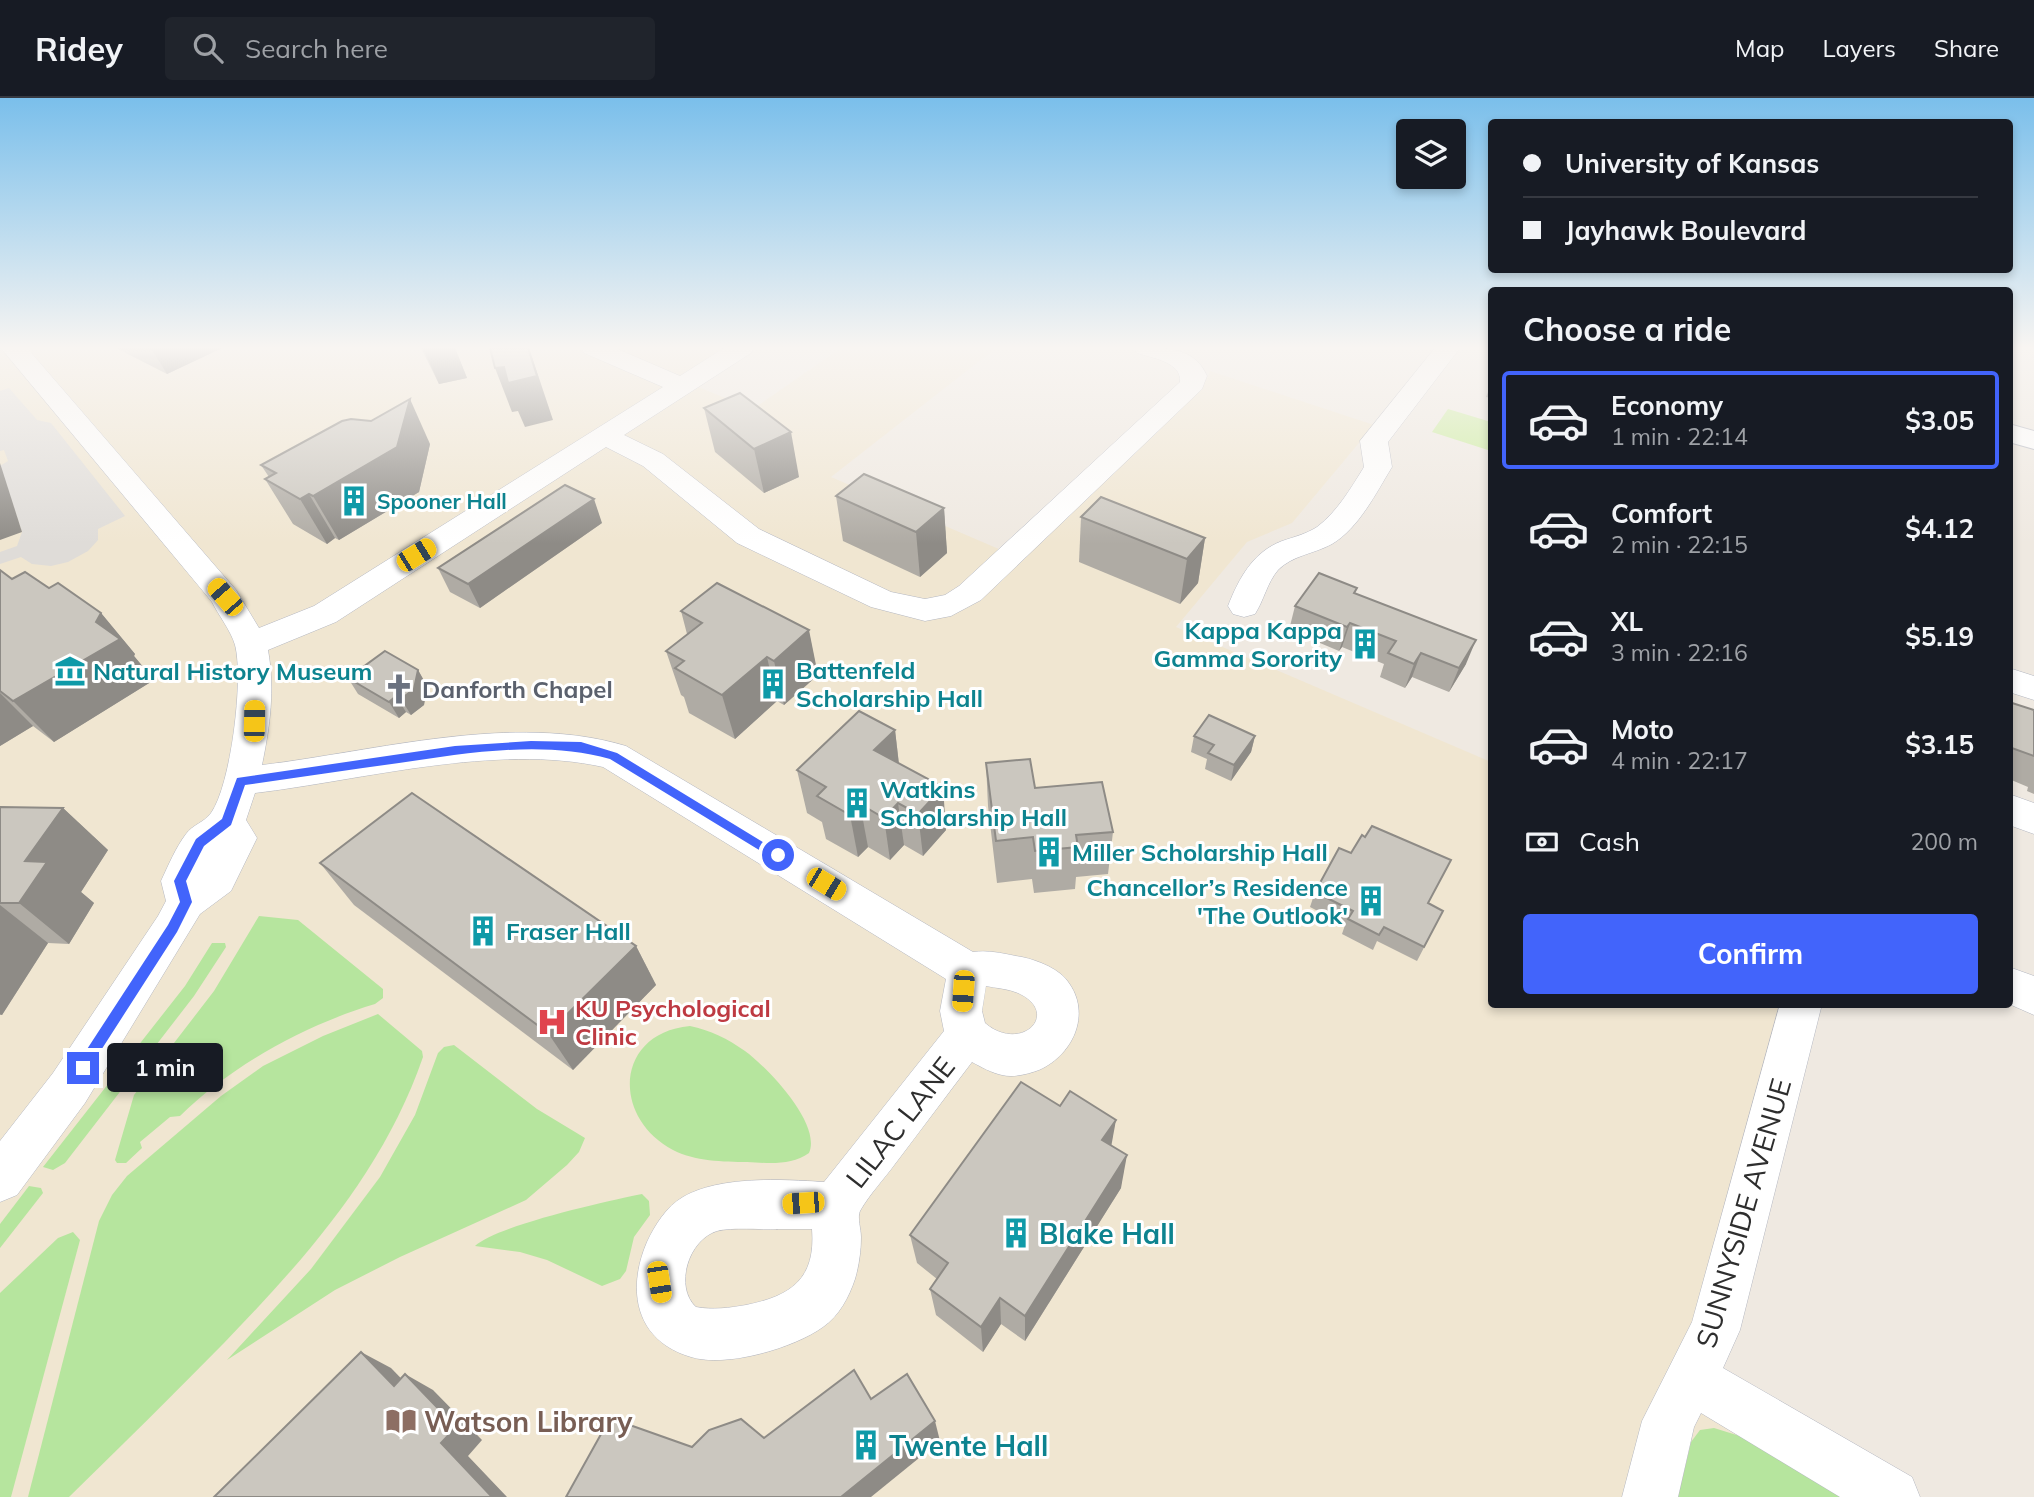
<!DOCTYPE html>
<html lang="en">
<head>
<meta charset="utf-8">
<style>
	:root { --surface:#171b24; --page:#20242c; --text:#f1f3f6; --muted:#9ea1a6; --line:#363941; --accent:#4264fb }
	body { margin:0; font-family:Mulish,sans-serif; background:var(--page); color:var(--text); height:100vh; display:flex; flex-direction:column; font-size:26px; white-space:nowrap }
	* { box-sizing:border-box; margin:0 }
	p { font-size:23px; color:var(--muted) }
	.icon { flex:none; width:38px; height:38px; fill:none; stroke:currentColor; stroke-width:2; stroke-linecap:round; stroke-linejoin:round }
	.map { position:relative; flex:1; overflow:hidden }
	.sheet { position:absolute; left:1488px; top:189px; width:525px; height:721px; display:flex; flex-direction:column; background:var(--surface); border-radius:7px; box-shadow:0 4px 10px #0003 }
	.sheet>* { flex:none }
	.hud { position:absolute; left:1488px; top:21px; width:525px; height:154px; border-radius:7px; box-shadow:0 4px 10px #0003; display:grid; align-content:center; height:154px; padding:0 35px; background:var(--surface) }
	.tools { position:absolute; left:1396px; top:21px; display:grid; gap:14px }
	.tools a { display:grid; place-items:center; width:70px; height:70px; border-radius:7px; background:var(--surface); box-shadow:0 4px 10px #0003; font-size:35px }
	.end { position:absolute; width:32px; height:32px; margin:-16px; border:9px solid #4264fb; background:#fff; box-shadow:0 0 0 4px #fff }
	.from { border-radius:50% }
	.bubble { position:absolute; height:49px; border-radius:7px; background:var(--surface); box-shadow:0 4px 10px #0003; font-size:23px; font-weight:700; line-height:49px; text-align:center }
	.car { position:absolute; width:21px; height:42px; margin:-21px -10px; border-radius:9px; box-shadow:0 0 5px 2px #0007; background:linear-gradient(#f5c518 24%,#345 0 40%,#f5c518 0 76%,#345 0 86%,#f5c518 0) }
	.hud b { display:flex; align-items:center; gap:24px; height:66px; font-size:26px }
	.hud b+b { border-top:2px solid var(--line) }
	.hud i { width:18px; height:18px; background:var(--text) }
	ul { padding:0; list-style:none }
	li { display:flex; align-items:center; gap:21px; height:98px; margin:0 14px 10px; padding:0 21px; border:4px solid transparent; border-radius:7px }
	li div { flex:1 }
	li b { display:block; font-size:26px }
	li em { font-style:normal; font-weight:700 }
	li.on { border-color:var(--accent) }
	li>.icon { width:63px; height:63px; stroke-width:1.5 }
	h2 { padding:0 35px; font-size:32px; line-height:84px }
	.pay { display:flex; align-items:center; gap:18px; height:77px; padding:0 35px; font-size:26px }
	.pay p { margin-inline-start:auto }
	.cta { display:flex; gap:14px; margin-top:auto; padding:14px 35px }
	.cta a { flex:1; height:80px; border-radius:7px; background:var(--accent); color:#fff; font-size:28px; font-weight:700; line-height:80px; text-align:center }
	header { display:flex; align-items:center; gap:42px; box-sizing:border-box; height:98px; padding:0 35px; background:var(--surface); border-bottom:2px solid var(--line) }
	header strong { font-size:33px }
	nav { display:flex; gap:38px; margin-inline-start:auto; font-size:24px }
	.search { width:490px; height:63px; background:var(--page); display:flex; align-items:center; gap:18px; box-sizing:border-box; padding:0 24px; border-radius:7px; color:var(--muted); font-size:26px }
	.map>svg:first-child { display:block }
</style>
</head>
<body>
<header>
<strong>Ridey</strong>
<div class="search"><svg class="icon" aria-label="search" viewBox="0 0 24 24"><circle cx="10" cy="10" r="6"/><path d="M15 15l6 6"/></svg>Search here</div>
<nav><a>Map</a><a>Layers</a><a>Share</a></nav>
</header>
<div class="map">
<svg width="2034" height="1399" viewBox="0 0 2034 1399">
	<rect width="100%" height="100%" fill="#efe9e1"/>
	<polygon fill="#f0e6d1" points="0,250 725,250 678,281 753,311 841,250 996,250 831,379 1020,460 1193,296 1208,279 1210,273 1374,327 1292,425 1247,444 1176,529 1491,664 1491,906 1784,907 1691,1244 1870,1399 0,1399"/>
	<g fill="#b6e59e">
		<path d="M259 818 298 822 383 891V900L375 906C305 927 231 968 180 1018L170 1019 140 1044 142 1050 126 1065H117L115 1062 134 997 214 893Z"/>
		<polygon points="212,845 225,845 226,849 194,898 65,1065 53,1072 43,1069 185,888"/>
		<path d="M378 916 422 953 423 959C384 1072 307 1159 224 1245 173 1297 121 1348 69 1399H28L99 1123 112 1097 127 1078 221 998 263 968 323 938Z"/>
		<path d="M690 928C710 932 728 941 745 953 767 969 822 1026 809 1055 791 1068 768 1065 747 1064 724 1064 694 1063 673 1052 611 1019 615 935 690 928Z"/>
		<polygon points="454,947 537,1011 585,1040 579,1054 567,1067 526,1102 400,1159 335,1192 227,1262 311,1171 380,1079 415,1017 438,955 444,949"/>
		<polygon points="29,1088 41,1090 43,1095 0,1150 0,1126"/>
		<path d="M642 1096 649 1103 650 1117 634 1139 626 1173 620 1181 602 1188 547 1162 520 1154 475 1148C498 1127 608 1103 642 1096Z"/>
		<polygon points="73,1134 80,1142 11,1399 0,1399 0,1195 58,1140"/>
		<polygon points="1714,1330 1743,1339 1844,1399 1678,1399 1691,1344 1700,1332"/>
	</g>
	<polygon fill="#c9ec9a" points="1448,311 1491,324 1491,353 1432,334"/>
	<polygon fill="#dfdcd8" points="9,290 37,322 51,325 125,418 98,431 98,442 88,453 68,464 51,468 32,466 21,459 0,466 0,454 17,448 22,434 0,368 8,363 4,352 0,353 0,293"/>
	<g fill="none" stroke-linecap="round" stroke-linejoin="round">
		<g stroke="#b4b7c1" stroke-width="1">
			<g id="street">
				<path d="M1 250H27L236 492 259 530 314 508 663 289 584 255 581 250H615L680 278 724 250H754L751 255 624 337 663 356 759 431 891 494 925 501 945 497 959 488 1180 284C1182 264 1152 260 1137 255L1134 250C1162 250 1194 247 1207 278L1202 291 981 502 951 518 925 523 871 509 737 445 643 368 606 349 336 524 268 552C275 591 270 628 262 667 377 653 514 614 626 648L973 854C988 852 1001 855 1016 858 1031 860 1054 868 1065 880 1093 912 1075 956 1039 972 1028 976 1013 980 1002 977 992 975 981 969 972 964 946 998 921 1032 895 1066 884 1081 869 1097 860 1113 857 1120 861 1131 861 1139 861 1153 859 1167 855 1181 849 1199 839 1218 823 1229 794 1250 726 1270 691 1259 636 1243 626 1193 647 1144 655 1127 666 1109 683 1099 719 1078 782 1081 824 1084L944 933 940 913 946 881 603 669C496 645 364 682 255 695L246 722 257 740 231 793 200 816 85 1005 17 1097 0 1104V1043L53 975 158 818 166 803 161 783C168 768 176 749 186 736 192 727 205 724 211 715 231 687 244 580 235 547 231 533 219 518 212 504ZM986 888C996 890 1009 891 1018 895 1062 915 1021 956 985 925L982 913ZM777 1131H812C816 1181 791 1198 746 1207 729 1210 713 1212 696 1209 674 1189 688 1142 717 1133 732 1129 761 1132 777 1131Z"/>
				<path d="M1435 250H1460L1388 344 1392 369C1376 395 1359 430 1332 446 1314 456 1293 457 1278 472 1267 485 1264 502 1255 516L1244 519 1233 516 1228 508C1239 480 1253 454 1282 443 1294 439 1306 436 1317 429 1337 414 1351 390 1364 369L1360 343Z"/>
				<polygon points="2009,570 2034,578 2034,602 2009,594"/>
				<polygon points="2009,696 2034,705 2034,736 2009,727"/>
				<polygon points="2009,869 2034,878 2034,917 2009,906"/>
				<polygon points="1780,906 1822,906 1740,1232 1723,1270 1912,1379 1920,1399 1840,1399 1701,1315 1694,1329 1678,1399 1622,1399 1642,1323 1692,1224"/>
			</g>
		</g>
		<g stroke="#b4b7c1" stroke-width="2">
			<polygon id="secondary" points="2009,326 2034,333 2034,351 2009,344"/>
		</g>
		<use href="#street" fill="#fff" fill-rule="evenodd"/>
		<use href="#secondary" fill="#fff" fill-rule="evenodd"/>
	</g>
	<g fill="#afaba4">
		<polygon points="116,250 222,250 167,276"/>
		<polygon points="421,250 455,250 467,280 439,286"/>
		<polygon points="1491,286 1491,300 1486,299"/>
		<polygon points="704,310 799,379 764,395 715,354"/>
		<polygon points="430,346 419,394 339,442 335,440 327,446 293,426 265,381 269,379 261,367"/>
		<polygon points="836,398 944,410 947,455 920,479 843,443"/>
		<polygon points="1081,419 1205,440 1198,485 1180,506 1079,464"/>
		<polygon points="602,425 480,510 450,494 438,470"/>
		<polygon points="0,472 12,481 49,490 101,515 135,556 134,558 154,582 54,644 33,628 0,648"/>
		<polygon points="1356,496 1466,566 1449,594 1412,579 1405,590 1380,579 1384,566 1342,549 1339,553 1289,532 1295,508"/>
		<polygon points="681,513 818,577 784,607 777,603 735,641 689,615 684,599 681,597 666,553 687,536"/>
		<polygon points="418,572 427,588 424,607 411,617 406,614 399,620 358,596 348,580"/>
		<polygon points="2009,604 2034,612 2034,696 2027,693 2028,689 2009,681"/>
		<polygon points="895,632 899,666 946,732 923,758 904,747 890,762 868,749 858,759 826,741 822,724 807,715 797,672"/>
		<polygon points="1194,638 1255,638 1251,654 1231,683 1205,671 1207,661 1191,654"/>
		<polygon points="986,665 1035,690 1113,734 1108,776 1076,779 1075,791 1034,795 1032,781 997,785 988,708"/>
		<polygon points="0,709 63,710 108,752 81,794 94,805 69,846 48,845 2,917 0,917"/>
		<polygon points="1351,755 1428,806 1443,813 1417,863 1377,843 1373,852 1342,836 1345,827 1310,809 1315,794"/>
		<polygon points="320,765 636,848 656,887 573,972 354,807"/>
		<polygon points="1111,1047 1121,1090 1025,1243 1001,1226 983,1254 936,1217 930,1191 937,1181 917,1165 910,1137"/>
	</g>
	<g fill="#8e8b86">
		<polygon points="151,250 222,250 167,276"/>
		<polygon points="423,250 455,250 467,280 439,286"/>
		<polygon points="529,250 553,322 525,329 518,313 512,314 495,270"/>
		<polygon points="410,301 430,346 419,394 339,442 313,398"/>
		<polygon points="791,334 799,379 764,395 754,351"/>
		<polygon points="0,365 22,434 0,442"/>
		<polygon points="309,396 335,440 327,446 300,401"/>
		<polygon points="594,401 602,425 480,510 468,486"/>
		<polygon points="944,410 947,455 920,479 916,434"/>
		<polygon points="1205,440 1198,485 1180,506 1187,461"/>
		<polygon points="101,515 135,556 134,558 154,582 54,644 13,603 96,524"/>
		<polygon points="1350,525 1342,549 1339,553 1347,529"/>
		<polygon points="809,532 818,577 784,607 774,563"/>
		<polygon points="1476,542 1466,566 1449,594 1459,570"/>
		<polygon points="1421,555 1412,579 1405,590 1414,566"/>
		<polygon points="767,559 777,603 735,641 722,597"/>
		<polygon points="418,572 427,588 424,607 411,617 401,601"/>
		<polygon points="0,595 33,628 0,648"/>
		<polygon points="396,598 406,614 399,620 389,604"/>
		<polygon points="895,632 900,676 874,652"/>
		<polygon points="1255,638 1251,654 1231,683 1234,667"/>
		<polygon points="943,689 946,732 923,758 918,716"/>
		<polygon points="898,705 904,747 890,762 884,720"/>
		<polygon points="860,706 868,749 858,759 850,717"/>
		<polygon points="63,710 108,752 81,794 94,805 69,846 19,805 25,763"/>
		<polygon points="0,807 48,845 2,917 0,916"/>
		<polygon points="636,848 656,887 573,972 548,935"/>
		<polygon points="1116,1022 1110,1055 1102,1042"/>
		<polygon points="1127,1057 1121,1090 1025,1243 1025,1218"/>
		<polygon points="1000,1200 1001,1226 983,1254 981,1229"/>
		<polygon points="361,1254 391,1270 423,1303 394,1288"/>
		<polygon points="405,1276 433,1292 482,1342 468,1358 507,1399 492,1399 441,1345"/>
		<polygon points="935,1323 940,1343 871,1399 841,1399"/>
	</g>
	<g fill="#cbc7bf" stroke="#8e8b86" stroke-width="2">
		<polygon points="490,250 528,250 537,278 508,285 504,269 495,270"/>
		<polygon points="740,295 791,334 754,351 704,310"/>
		<polygon points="410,301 397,349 313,398 309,396 300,401 265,381 276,375 261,367 342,323 351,321 371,323"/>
		<polygon points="864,376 944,410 916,434 836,398"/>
		<polygon points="565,387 594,401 468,486 438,470"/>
		<polygon points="1101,399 1205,440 1187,461 1081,419"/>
		<polygon points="0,472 12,481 25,474 49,490 58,485 101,515 96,524 120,541 13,603 0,593"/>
		<polygon points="1319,475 1357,490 1354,495 1476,542 1459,570 1421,555 1414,566 1388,555 1396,543 1350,525 1347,529 1295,508"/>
		<polygon points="717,485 809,532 774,563 767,559 722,597 675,570 684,563 666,553 702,525 681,513"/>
		<polygon points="385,553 418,572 414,591 401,601 396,598 389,604 348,580"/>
		<polygon points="2009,604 2034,612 2034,658 2009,649"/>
		<polygon points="859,613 895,632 874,652 943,689 918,716 898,705 884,720 860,706 850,717 817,698 826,689 797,672"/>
		<polygon points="1209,617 1255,638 1234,667 1208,655 1214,647 1194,638"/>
		<polygon points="1030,661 1035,690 1102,684 1113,734 1076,737 1078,749 1035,753 1033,739 996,743 986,665"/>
		<polygon points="412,695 636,848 548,935 320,765"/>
		<polygon points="0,709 63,710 25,763 47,764 19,805 0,805"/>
		<polygon points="1372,728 1451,762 1428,805 1443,813 1424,849 1384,829 1379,837 1348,821 1353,813 1315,794 1339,750 1351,755 1362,737 1365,739"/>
		<polygon points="1021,984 1060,1008 1070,993 1116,1022 1102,1042 1127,1057 1025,1218 1000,1200 981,1229 930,1191 948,1165 910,1137"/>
		<polygon points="361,1254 394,1288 405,1276 456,1329 441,1345 492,1399 214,1399"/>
		<polygon points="854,1272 871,1301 907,1276 935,1323 841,1399 566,1399 610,1320 692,1349 709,1332 741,1321 764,1340"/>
	</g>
	<linearGradient id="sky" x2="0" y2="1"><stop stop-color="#7abfeb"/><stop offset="0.56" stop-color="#f8f5f2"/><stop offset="1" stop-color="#f8f5f2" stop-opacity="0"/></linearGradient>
	<rect width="2034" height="446" fill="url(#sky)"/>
	<path fill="#4264fb" d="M531 643 581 644 617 655 784 757 778 762 774 761 610 661C542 642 468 655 399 665 348 672 296 680 245 687L231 727 204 748 186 783 192 804 177 834 87 974H78V965L168 827 180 804 174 783 196 741 222 721 237 680 455 648Z"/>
	<defs>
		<g id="building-bare" transform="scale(2.415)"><path d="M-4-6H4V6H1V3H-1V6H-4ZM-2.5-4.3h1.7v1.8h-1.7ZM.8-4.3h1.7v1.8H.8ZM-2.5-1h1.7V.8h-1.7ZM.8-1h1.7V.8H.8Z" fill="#0f9aa8" stroke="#fff" stroke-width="2.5" paint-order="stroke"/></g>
		<g id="museum-bare" transform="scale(2.415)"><path d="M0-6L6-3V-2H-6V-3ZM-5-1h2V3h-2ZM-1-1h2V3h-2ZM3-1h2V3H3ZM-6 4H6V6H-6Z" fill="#0f9aa8" stroke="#fff" stroke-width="2.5" paint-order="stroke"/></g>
		<g id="church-bare" transform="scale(2.415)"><path d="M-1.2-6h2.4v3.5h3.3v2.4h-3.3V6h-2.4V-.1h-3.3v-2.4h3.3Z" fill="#6b7280" stroke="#fff" stroke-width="2.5" paint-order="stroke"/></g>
		<g id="hospital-bare" transform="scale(2.415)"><path d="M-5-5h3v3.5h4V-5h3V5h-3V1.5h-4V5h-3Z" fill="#e0444e" stroke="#fff" stroke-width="2.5" paint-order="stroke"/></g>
		<g id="library-bare" transform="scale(2.415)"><path d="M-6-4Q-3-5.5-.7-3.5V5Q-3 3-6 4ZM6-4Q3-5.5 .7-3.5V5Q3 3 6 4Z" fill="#8d6e63" stroke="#fff" stroke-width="2.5" paint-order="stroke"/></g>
	</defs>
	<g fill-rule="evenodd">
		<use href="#building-bare" x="354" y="403"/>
		<use href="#building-bare" x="1365" y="546"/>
		<use href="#museum-bare" x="70" y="573"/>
		<use href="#building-bare" x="773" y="586"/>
		<use href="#church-bare" x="399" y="591"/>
		<use href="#building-bare" x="857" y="705"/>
		<use href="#building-bare" x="1049" y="754"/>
		<use href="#building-bare" x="1371" y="803"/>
		<use href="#building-bare" x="483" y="833"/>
		<use href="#hospital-bare" x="552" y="924"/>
		<use href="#building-bare" x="1016" y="1135"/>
		<use href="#library-bare" x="401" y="1323"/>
		<use href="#building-bare" x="866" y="1347"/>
	</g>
	<g text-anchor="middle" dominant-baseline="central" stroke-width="6" stroke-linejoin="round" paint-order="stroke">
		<g font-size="21" font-weight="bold" fill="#0d838f" stroke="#fff" text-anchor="start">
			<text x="377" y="403">Spooner Hall</text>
		</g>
		<g font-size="24" font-weight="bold" fill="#0d838f" stroke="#fff" text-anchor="start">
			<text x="1342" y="532" text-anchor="end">Kappa Kappa<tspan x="1342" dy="28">Gamma Sorority</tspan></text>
			<text x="796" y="572">Battenfeld<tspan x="796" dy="28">Scholarship Hall</tspan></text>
			<text x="93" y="573">Natural History Museum</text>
			<text x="880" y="691">Watkins<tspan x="880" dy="28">Scholarship Hall</tspan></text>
			<text x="1072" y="754">Miller Scholarship Hall</text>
			<text x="1348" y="789" text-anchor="end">Chancellor’s Residence<tspan x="1348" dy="28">'The Outlook'</tspan></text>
			<text x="506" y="833">Fraser Hall</text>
		</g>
		<g font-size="24" font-weight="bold" fill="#5b616d" stroke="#fff" text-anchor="start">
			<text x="422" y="591">Danforth Chapel</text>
		</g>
		<g font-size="24" font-weight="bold" fill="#be3a42" stroke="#fff" text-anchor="start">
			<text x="575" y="910">KU Psychological<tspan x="575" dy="28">Clinic</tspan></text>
		</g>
		<g font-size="28" fill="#2e2e2e" stroke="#fff">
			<text transform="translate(900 1024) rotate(-52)">LILAC LANE</text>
			<text transform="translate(1743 1115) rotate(-74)">SUNNYSIDE AVENUE</text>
		</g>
		<g font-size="28" font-weight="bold" fill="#0d838f" stroke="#fff" text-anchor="start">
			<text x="1039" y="1135">Blake Hall</text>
			<text x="889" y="1347">Twente Hall</text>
		</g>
		<g font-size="28" font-weight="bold" fill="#785e54" stroke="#fff" text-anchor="start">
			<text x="424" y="1323">Watson Library</text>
		</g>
	</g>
</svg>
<div class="tools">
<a><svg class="icon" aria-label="layers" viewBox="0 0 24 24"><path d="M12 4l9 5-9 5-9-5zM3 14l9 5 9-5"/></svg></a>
</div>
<i class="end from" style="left:778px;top:757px"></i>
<i class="end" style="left:83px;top:970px"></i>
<div class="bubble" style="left:107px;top:945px;width:116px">1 min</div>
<i class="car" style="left:416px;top:457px;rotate:58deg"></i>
<i class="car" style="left:225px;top:499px;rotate:319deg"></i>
<i class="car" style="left:254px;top:623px;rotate:1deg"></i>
<i class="car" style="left:826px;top:786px;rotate:121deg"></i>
<i class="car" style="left:963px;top:893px;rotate:184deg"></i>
<i class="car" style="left:803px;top:1105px;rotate:266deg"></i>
<i class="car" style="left:659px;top:1184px;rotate:171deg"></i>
<div class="hud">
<b><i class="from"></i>University of Kansas</b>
<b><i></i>Jayhawk Boulevard</b>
</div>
<section class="sheet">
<h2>Choose a ride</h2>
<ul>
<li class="on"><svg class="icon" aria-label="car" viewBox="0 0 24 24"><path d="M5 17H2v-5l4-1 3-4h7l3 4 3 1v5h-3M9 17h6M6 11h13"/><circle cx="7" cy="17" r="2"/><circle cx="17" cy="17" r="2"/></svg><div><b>Economy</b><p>1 min · 22:14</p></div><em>$3.05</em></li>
<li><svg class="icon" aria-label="car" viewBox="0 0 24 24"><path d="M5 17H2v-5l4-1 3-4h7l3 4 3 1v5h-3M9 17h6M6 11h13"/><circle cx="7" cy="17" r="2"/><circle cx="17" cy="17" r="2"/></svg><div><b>Comfort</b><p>2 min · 22:15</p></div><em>$4.12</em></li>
<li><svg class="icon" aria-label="car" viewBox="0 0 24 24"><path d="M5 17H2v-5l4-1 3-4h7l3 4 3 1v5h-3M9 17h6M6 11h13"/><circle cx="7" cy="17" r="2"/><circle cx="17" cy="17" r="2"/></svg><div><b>XL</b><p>3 min · 22:16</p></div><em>$5.19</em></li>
<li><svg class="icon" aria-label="car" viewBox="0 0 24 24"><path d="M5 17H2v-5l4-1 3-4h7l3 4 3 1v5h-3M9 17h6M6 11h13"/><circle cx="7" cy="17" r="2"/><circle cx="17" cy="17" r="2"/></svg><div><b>Moto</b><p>4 min · 22:17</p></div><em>$3.15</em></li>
</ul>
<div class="pay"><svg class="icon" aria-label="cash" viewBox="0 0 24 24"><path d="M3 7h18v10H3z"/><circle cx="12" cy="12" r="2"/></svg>Cash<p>200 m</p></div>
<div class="cta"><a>Confirm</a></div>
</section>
</div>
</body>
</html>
